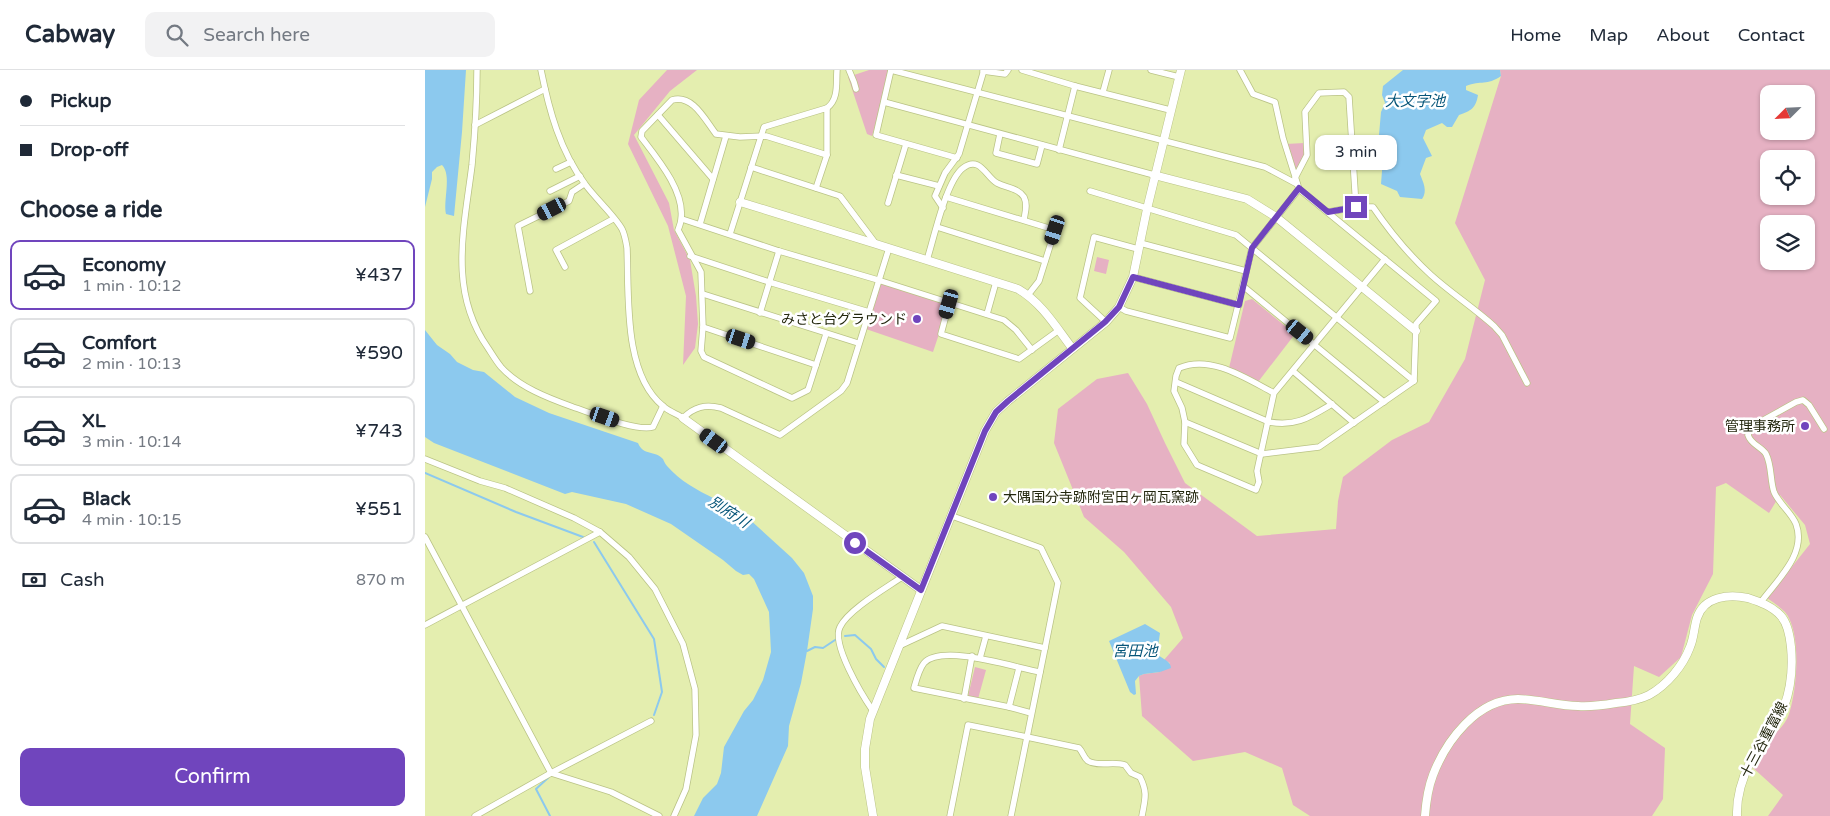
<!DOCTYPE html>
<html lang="en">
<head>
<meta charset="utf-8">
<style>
	:root { --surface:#fff; --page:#f2f2f3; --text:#1f2937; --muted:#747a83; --line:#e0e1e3; --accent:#7045bd }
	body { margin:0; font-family:"Varela Round","Noto Sans JP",sans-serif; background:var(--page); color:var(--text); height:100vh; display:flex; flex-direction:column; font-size:19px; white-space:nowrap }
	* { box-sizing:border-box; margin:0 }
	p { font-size:16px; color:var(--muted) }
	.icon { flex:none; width:28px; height:28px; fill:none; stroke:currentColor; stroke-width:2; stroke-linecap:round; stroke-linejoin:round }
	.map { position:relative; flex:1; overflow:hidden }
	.details { display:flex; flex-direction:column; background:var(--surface); width:425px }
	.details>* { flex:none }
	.banner { display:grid; align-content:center; height:110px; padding:0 20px; background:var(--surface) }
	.needle { width:32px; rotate:246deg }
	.fabs { position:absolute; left:1335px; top:15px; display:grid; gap:10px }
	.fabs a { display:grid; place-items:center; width:55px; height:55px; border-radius:10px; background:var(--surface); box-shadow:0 1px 4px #0004; font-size:25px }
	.end { position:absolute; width:22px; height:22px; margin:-11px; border:6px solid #7045bd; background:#fff; box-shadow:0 0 0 2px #fff }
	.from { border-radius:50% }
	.bubble { position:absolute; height:35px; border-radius:10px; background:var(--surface); box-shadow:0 1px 4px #0004; font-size:16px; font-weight:600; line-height:35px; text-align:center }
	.car { position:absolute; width:15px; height:30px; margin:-15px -8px; border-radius:6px; box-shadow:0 0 4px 1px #0007; background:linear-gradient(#222 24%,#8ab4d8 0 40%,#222 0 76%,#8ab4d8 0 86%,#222 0) }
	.banner b { display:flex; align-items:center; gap:18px; height:48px; font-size:19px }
	.banner b+b { border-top:1px solid var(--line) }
	.banner i { width:12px; height:12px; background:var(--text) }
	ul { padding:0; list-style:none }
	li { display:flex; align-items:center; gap:15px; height:70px; margin:0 10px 8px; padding:0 10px; border:2px solid var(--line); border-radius:10px }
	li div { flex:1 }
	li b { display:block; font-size:19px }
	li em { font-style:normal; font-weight:600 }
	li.on { border-color:var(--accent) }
	li>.icon { width:45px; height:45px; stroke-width:1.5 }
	h2 { padding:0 20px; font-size:22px; line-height:60px }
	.pay { display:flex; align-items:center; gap:12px; height:55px; padding:0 20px; font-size:19px }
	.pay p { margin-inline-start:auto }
	.cta { display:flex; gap:10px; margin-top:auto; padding:10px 20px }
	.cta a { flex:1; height:58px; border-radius:10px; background:var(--accent); color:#fff; font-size:20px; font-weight:600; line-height:58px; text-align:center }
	header { display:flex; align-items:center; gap:30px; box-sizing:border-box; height:70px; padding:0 25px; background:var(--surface); border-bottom:1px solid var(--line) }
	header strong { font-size:24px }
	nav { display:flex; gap:28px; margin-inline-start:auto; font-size:18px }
	.search { width:350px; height:45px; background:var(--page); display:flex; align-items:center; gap:12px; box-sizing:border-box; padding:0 18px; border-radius:10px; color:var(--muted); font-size:19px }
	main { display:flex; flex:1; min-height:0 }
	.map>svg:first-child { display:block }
</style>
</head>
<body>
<header>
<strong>Cabway</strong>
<div class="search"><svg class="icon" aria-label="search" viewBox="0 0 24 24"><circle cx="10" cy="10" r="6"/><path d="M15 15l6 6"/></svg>Search here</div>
<nav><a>Home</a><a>Map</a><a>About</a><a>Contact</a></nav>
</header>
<main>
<section class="details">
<div class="banner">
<b><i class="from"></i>Pickup</b>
<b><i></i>Drop-off</b>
</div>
<h2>Choose a ride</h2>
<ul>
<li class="on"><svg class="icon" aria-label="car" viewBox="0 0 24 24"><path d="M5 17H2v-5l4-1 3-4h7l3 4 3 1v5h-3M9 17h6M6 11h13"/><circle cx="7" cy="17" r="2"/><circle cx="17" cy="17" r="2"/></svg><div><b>Economy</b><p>1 min · 10:12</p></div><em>¥437</em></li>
<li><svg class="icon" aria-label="car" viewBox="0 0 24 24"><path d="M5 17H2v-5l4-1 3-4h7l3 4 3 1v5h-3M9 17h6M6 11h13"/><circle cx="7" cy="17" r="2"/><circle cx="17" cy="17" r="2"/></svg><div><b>Comfort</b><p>2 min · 10:13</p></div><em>¥590</em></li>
<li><svg class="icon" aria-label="car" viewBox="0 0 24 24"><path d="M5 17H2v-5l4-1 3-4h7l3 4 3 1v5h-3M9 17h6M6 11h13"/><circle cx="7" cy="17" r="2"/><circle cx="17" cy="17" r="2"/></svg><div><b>XL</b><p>3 min · 10:14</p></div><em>¥743</em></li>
<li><svg class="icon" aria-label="car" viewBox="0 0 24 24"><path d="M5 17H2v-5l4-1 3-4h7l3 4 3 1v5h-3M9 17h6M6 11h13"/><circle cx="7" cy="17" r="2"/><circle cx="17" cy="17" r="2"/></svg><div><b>Black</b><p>4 min · 10:15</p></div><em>¥551</em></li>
</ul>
<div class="pay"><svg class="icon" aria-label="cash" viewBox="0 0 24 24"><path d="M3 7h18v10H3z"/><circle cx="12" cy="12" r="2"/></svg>Cash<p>870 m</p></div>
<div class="cta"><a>Confirm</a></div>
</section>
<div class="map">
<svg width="1405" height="746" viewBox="0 0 1405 746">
	<rect width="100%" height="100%" fill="#e4eeaf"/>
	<g fill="#e6b1c3" fill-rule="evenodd">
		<polygon points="242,0 272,0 245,21 209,65 244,133 249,160 265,190 271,226 273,254 270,278 258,295 261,226 243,156 203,74 214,30"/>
		<polygon points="444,0 466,0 447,66 442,64 423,7"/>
		<path d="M1075 0H1405V746H1343L1358 725 1327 697C1331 690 1336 681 1341 674 1349 664 1360 656 1364 644 1372 620 1377 562 1360 542 1355 537 1348 532 1342 528L1385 474 1380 455 1355 425 1344 443 1301 413 1291 417 1288 504 1267 545 1256 587 1234 607 1209 596 1205 654 1240 678 1238 729 1227 746H885L868 735 857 698 820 682 768 691 717 646 714 606 719 604 735 602 745 593 739 590 758 568 746 537 699 482 659 447 629 373 633 339 672 309 703 303 722 334 740 373 760 413 832 466 911 459 913 431 918 407 967 370 1004 352 1040 289 1060 210 1030 153 1076 6ZM1344 24H1381V61H1344ZM1344 89H1381V126H1344ZM1344 154H1381V191H1344Z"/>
		<polygon points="879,73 880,84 871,99 861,74"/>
		<polygon points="672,187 684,190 681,204 669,201"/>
		<polygon points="453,210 524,234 508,282 438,258"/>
		<polygon points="827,229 870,264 833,312 804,298 820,231"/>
		<polygon points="550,597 561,600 553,629 543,626"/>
	</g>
	<g fill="#8cc9ee">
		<path d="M0 0H41L37 62 29 146 21 144C18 130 27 105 17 95L12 97 7 102V109L0 137Z"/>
		<path d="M978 0H1075L1076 6C1062 16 1056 10 1041 16V20L1053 25C1051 38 1046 41 1034 45L1027 57H1022L1017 53 1001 60 998 68 1007 86 1001 88 995 104C998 112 1003 121 997 129L975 127 972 121 956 114 958 88 954 65 956 42 960 33 957 25 958 16Z"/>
		<path d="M0 260 12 275 25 284 32 292 48 300 59 302 90 327 124 343 213 373C218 386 230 380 238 389 239 391 240 394 242 396 255 411 272 420 290 429L295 425C307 433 303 442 314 448L319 446 322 447 367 488 379 503 388 526V539L382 581 376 613 364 656 363 676 332 746H269L278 728 292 714 296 703 299 677 319 641 328 630 338 610 346 582 344 542 329 509 324 504 318 505 311 501 298 490 246 454 201 434 147 422 140 424 9 373 0 367Z"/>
		<path d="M720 554 735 563 732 584C737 589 746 591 746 598L735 602 719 604 714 606 710 611 711 624 709 625 705 622 684 571Z"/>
	</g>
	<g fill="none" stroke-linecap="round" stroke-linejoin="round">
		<g stroke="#8cc9ee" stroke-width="2">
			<polyline points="0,403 91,442 158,467"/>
			<polyline points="169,472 229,569 237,622 229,645"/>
			<polyline points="420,566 430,565 446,579 451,589 459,597"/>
			<polyline points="382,581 390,577 398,578 410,570"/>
			<polyline points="124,707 111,719 125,746"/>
		</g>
		<g stroke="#bac386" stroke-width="7">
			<g id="street">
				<path d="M52 0C52 32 50 63 47 95 39 159 23 221 63 278 67 284 71 291 76 297 94 317 123 328 148 337 166 343 212 362 228 357L238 336"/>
				<path d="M116 0C124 40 135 81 160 114 170 128 190 146 197 159 200 165 201 172 202 178 204 225 198 304 238 336 243 341 252 344 258 348 269 337 280 334 296 338L355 365 416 321 422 313 464 178"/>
				<polyline points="424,0 429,12 431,19"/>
				<polyline points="466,0 840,97 872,114"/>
				<polyline points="466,0 451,65 532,88"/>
				<polyline points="597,0 650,16 745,40"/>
				<polyline points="726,0 754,7"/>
				<polyline points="558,1 580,4 583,0"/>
				<polyline points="678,22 684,0"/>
				<polyline points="459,32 729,105"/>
				<path d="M402 38C414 29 411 13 412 0"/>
				<polyline points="233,45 288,109"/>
				<polyline points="50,55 120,19"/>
				<polyline points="575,64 571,83 612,94 617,75"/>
				<polyline points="634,80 650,16"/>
				<polyline points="326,97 415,126 451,174"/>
				<polyline points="131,99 146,92"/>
				<polyline points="471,105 514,116"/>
				<polyline points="870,108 882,85 880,42 894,23 919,22 924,27 931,137 903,142"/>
				<polyline points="125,121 155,106"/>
				<polyline points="665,121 811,165 989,311"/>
				<polyline points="521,127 630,160 614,211 603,225"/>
				<polyline points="463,133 481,74"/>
				<path d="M931 137H948C965 162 984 185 1006 205 1026 223 1049 238 1069 256L1077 265 1102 313"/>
				<polyline points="518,138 510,126 520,103 534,84 559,0"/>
				<polyline points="257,149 354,181 453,210 579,250 591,260 607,280"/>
				<polyline points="275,154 301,66"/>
				<polyline points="512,157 620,191"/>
				<polyline points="305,164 339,57 402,38 402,85 391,118"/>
				<polyline points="715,173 821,201"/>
				<polyline points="265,186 344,212 444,242"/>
				<path d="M502 190C509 168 521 111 538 98 555 85 561 107 572 113 582 118 593 118 599 127 603 135 600 142 599 150"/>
				<polyline points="140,197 131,180 188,149"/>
				<polyline points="708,207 814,235"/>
				<polyline points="818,216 959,332"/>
				<polyline points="105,221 93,156 144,131 147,122 159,114"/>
				<polyline points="278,224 433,273"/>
				<polyline points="524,234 516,264 594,289 634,260"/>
				<polyline points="694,237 701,241 805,268 827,178 874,119"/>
				<polyline points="335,243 354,181"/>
				<polyline points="562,244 571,212"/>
				<polyline points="681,252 655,228 669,167 713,179"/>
				<polyline points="278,257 391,295"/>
				<path d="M401 264 383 320 367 328 279 287 276 281 278 257 276 202 253 160C254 157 256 153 256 149 260 121 232 88 216 67L217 61 247 30C268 24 280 50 291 64L315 67 341 66 402 85"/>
				<polyline points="868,301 929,353"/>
				<path d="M751 312 844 352C871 357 885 347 907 334"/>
				<path d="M849 323C822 309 786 284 754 298L751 306 749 321 757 338 760 352 759 374 772 395 831 420 834 412 832 401 849 323 960 189"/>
				<polyline points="760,352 837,384 894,377 989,311 991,254 1011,231 874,119 858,68 850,32 828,24 815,0"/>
				<polyline points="0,389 55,411 80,418 149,448 175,462 204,487 230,519 258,574 270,619 271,665 261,719 249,746"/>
				<polyline points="527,446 616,478 633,513 620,578"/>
				<polyline points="0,467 126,703 186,722 234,746"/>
				<path d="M1336 532C1352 510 1382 484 1371 454 1366 442 1354 434 1349 422 1345 410 1347 396 1341 384 1336 376 1326 375 1323 365L1326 357 1371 332 1378 330 1384 335 1399 359"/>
				<polyline points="0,555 175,462"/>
				<path d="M474 576 517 556 620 578 602 667 654 678C658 682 658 687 663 691 673 697 689 691 700 695L706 703 715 707C723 723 720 729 717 746"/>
				<polyline points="555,588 561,566"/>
				<polyline points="539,629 547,586"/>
				<polyline points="584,637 594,598"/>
				<path d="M448 641C437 625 406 574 415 557 423 540 461 518 477 507"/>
				<path d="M606 643 584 637 489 618C491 611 494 599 499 593 517 573 591 598 615 602"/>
				<polyline points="50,746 126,703 226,651"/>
				<polyline points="525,746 543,655 602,667 586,746"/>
			</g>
		</g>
		<g stroke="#bac386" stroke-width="9">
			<g id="secondary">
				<polyline points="729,105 822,129 851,147 991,261"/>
				<path d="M315 132 451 174 593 219C617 233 631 257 647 278"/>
				<polyline points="258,348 496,520"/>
				<polyline points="448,746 440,697 440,679 445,649 560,361 571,342 583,331 681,252 694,237 708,207 722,139 756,0"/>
				<path d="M1000 746C1001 732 1003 718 1008 705 1021 671 1052 629 1093 629 1113 629 1133 636 1153 636 1166 637 1179 635 1191 633 1202 632 1214 630 1224 625 1242 615 1258 596 1265 577 1269 568 1269 557 1272 548 1279 526 1304 524 1323 528 1335 532 1347 536 1356 546 1363 554 1365 567 1366 577 1368 598 1366 618 1359 637 1355 647 1347 657 1341 666 1324 690 1311 716 1312 746"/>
			</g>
		</g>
		<use href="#street" stroke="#fff" stroke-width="5.5"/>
		<use href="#secondary" stroke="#fff" stroke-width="8"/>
	</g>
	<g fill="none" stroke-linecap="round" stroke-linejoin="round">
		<polyline stroke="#7045bd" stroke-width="6" points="430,473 496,520 560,361 571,342 583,331 680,252 694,237 708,207 814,235 827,178 874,118 903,142 931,137"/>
	</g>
	<g fill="#7045bd" stroke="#fff" stroke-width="2">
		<circle cx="492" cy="249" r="5"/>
		<circle cx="1380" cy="356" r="5"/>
		<circle cx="568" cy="427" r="5"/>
	</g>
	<g text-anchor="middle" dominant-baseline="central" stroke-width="5" stroke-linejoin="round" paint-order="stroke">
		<g font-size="14" fill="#24280f" stroke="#fff" text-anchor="end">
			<text x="482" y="249">みさと台グラウンド</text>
			<text x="1370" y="356">管理事務所</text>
			<text x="578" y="427" text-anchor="start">大隅国分寺跡附宮田ヶ岡瓦窯跡</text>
		</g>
		<g font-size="14" fill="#24280f" stroke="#fff">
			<text transform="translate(1339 670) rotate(-62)">十三谷重富線</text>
		</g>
		<g font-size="15" font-style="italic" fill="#065579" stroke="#fff">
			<text x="990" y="31">大文字池</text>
			<text transform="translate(304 442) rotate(33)">別府川</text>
			<text x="710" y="581">宮田池</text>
		</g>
	</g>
</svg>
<div class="fabs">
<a><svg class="needle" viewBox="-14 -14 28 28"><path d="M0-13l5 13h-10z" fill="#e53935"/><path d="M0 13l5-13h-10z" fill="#747a83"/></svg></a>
<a><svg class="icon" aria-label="locate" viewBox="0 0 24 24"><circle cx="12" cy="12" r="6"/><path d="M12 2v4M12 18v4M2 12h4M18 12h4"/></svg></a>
<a><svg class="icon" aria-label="layers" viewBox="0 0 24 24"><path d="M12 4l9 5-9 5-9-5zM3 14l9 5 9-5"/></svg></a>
</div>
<i class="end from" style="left:430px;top:473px"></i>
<i class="end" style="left:931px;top:137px"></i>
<div class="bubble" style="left:890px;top:65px;width:82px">3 min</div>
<i class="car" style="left:127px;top:139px;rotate:243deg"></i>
<i class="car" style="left:630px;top:160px;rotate:198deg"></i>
<i class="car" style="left:524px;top:234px;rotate:196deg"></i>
<i class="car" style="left:875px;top:262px;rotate:129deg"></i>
<i class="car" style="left:316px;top:269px;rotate:108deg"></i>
<i class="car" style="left:180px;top:347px;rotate:109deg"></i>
<i class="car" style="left:289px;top:371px;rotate:306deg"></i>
</div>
</main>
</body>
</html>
